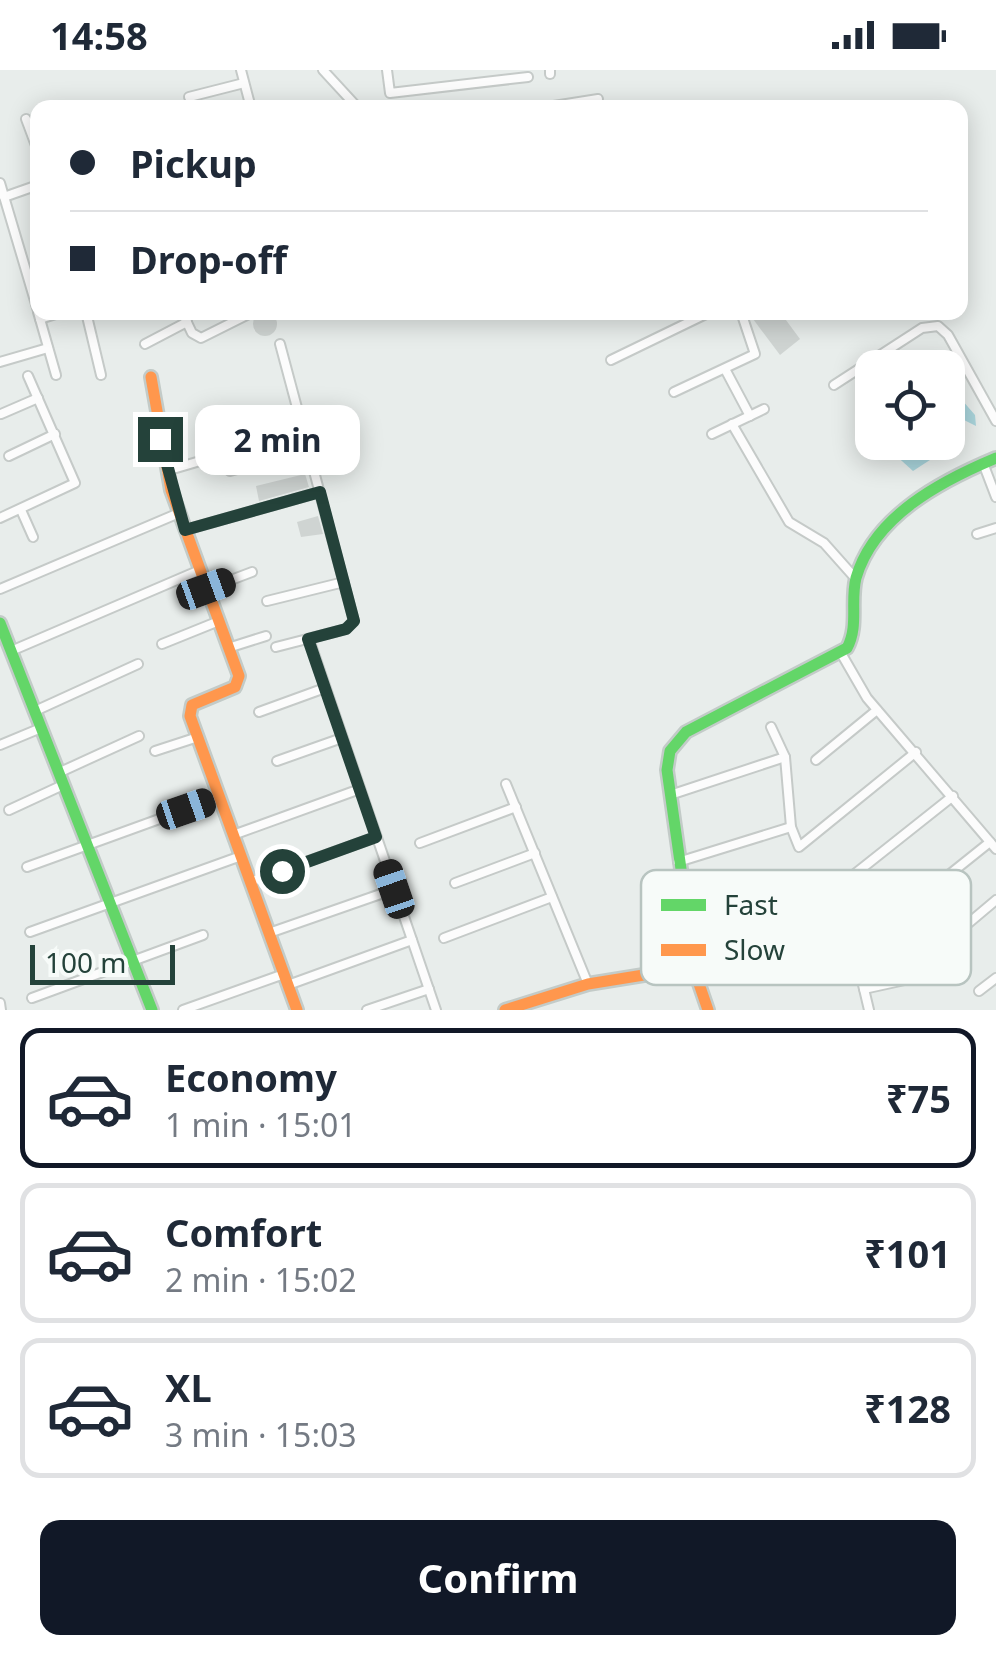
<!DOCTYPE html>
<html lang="en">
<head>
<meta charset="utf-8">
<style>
	:root { --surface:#fff; --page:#f2f2f3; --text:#1f2937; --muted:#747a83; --line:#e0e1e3; --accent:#111827 }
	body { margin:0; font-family:"Noto Sans",sans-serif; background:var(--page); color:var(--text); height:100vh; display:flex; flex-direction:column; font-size:38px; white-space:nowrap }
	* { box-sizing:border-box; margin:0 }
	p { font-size:32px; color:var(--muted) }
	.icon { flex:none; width:55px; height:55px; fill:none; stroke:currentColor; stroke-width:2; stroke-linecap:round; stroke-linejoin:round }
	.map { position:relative; height:940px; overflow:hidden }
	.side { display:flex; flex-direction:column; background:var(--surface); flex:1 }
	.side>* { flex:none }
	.guide { position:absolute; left:30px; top:30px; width:938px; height:220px; border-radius:20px; box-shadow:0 5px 25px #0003; display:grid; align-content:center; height:220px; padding:0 40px; background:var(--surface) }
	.buttons { position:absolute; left:855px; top:280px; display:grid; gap:20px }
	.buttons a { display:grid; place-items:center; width:110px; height:110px; border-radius:20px; background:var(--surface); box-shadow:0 5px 25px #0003; font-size:50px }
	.scale { position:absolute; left:30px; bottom:25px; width:145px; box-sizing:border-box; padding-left:10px; border:5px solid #24423a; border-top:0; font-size:28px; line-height:35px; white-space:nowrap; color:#24423a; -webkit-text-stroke:8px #f7fbf9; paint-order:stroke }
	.end { position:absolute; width:45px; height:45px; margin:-22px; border:12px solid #24423a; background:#fff; box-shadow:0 0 0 5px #fff }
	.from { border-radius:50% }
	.bubble { position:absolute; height:70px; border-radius:20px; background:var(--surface); box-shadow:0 5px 25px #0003; font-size:32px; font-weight:700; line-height:70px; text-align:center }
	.car { position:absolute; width:30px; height:60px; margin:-30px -15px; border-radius:12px; box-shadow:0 0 8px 2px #0007; background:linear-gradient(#222 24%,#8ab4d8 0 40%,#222 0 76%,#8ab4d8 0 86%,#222 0) }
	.guide b { display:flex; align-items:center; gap:35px; height:95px; font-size:38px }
	.guide b+b { border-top:2px solid var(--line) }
	.guide i { width:25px; height:25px; background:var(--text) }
	ul { padding:18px 0 0; list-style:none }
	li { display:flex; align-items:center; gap:30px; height:140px; margin:0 20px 15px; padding:0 20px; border:5px solid var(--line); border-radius:20px }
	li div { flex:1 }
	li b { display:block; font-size:38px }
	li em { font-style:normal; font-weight:700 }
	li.current { border-color:var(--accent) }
	li>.icon { width:90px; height:90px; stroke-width:1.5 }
	.button { display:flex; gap:20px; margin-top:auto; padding:20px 40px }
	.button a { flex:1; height:115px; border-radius:20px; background:var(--accent); color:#fff; font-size:40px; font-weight:700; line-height:115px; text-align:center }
	.status { display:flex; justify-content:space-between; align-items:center; height:70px; padding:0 50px; background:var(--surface); direction:ltr }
	.status svg { height:28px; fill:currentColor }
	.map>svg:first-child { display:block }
</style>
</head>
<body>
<div class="status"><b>14:58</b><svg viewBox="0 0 49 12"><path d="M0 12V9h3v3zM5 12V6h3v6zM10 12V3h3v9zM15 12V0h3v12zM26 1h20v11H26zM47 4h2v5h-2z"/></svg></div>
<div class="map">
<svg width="996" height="940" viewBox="0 0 996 940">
	<rect width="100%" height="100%" fill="#e8edeb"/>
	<g fill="#a9d4db">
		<polygon points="948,314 975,345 976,356 958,347 948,349"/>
		<polygon points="882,373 936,372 936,373 933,388 913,401"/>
	</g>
	<g fill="#cfd4d2">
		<polygon points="761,242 780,242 800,269 780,285 753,249"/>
		<circle cx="265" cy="254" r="12"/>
		<polygon points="295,359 299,374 253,387 249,371"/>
		<polygon points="305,404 309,417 259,431 256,416"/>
		<polygon points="318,446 323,464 301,467 297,452"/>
	</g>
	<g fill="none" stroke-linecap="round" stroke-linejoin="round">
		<g stroke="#c5cac8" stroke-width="12">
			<g id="street">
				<polyline points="241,0 251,38"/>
				<polyline points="323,0 358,38"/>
				<polyline points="387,0 390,23 528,7"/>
				<polyline points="550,0 550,4"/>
				<polyline points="189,27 244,13"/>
				<polyline points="541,38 598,29"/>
				<polyline points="26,49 38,81"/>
				<polyline points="0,113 38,241"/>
				<polyline points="4,127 38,115"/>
				<polyline points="38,242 56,305"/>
				<polyline points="86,242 101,305"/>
				<polyline points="182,242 192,263 201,268 253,242"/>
				<polyline points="40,249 62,242"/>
				<polyline points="145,274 187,252"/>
				<polyline points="611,290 710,242"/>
				<polyline points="0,292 48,278"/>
				<polyline points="725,299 750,346"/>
				<polyline points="834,315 922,258 938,256 948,265 996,351"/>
				<polyline points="674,322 755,284 741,242"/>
				<polyline points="1,344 38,328"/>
				<polyline points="732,354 789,452 824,473 856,509"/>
				<polyline points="712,364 764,339"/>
				<polyline points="9,386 55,364"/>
				<polyline points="983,393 996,427"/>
				<polyline points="166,401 224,384"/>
				<polyline points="230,401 308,379"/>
				<polyline points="21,440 33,467"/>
				<polyline points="0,448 75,413 28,306"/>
				<polyline points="185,460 320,422"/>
				<polyline points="977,464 996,458"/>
				<polyline points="0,519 179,443"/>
				<polyline points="207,519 252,502"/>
				<polyline points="267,531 344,512"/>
				<polyline points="309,569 436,940"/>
				<polyline points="162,574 219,551"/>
				<polyline points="276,577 346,559 354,551 280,274"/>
				<polyline points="228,578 266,566"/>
				<polyline points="11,581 200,500"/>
				<polyline points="841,583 867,628 996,779"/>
				<polyline points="35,641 138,594"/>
				<polyline points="259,642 325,618"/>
				<polyline points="771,657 785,687 791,757 799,777 916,682"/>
				<polyline points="0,675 41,658"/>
				<polyline points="155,681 198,667"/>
				<polyline points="816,690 877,640"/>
				<polyline points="277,691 342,668"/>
				<polyline points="58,703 139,666"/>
				<polyline points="506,714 588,914"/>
				<polyline points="670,725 785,687"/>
				<polyline points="9,740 63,715"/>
				<polyline points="233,765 360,719"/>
				<polyline points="420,773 516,737"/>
				<polyline points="678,792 791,757"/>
				<polyline points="27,797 220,727"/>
				<polyline points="250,812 376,767"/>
				<polyline points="940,812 990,772"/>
				<polyline points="455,813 535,783"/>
				<polyline points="822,830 953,726"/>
				<polyline points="687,853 797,844"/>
				<polyline points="30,862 241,786"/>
				<polyline points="269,863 395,819"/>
				<polyline points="444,868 552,827"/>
				<polyline points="939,878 996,830"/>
				<polyline points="859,898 869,940"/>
				<polyline points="288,915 412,870"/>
				<polyline points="864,919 932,904"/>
				<polyline points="979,921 996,908"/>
				<polyline points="32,928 203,865"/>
				<polyline points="0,933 1,940"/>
				<polyline points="183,940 284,904"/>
				<polyline points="367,940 429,919"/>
			</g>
		</g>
		<g stroke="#c3cbc8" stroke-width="16">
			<g id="fast">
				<polyline points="0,553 152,940"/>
				<path d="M696 905 667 700 670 681 686 662 847 578C859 556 850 532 856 508 874 446 941 411 996 388"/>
			</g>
		</g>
		<g stroke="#c3cbc8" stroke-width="16">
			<g id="slow">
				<polyline points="151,307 171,420 239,606 235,617 192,635 190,646 297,940"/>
				<polyline points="505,940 588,914 687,898 696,905 708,940"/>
			</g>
		</g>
		<use href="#street" stroke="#fcfcfc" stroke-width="8"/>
		<use href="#fast" stroke="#63d668" stroke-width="11"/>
		<use href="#slow" stroke="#ff974d" stroke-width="11"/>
	</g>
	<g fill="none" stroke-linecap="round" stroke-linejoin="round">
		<polyline stroke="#24423a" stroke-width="12" points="160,369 185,460 320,422 354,551 346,559 308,569 376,767 282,801"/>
	</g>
	<rect x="641" y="800" width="330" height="115" rx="15" fill="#f7fbf9" stroke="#b8c4c0" stroke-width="2.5"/>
	<rect x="661" y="829" width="45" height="12" fill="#63d668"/>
	<rect x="661" y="874" width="45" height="12" fill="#ff974d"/>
	<g font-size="28" fill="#24423a">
		<text x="724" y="845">Fast</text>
		<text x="724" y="890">Slow</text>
	</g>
</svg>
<div class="buttons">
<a><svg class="icon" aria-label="locate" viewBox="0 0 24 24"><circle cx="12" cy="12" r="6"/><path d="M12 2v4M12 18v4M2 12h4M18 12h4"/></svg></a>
</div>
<div class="scale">100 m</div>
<i class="end from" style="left:282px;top:801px"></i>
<i class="end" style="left:160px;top:369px"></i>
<div class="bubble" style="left:195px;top:335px;width:165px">2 min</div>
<i class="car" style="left:206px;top:519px;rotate:70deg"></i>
<i class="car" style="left:186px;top:739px;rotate:71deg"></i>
<i class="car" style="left:394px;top:819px;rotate:341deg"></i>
<div class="guide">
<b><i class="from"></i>Pickup</b>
<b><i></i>Drop-off</b>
</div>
</div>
<section class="side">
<ul>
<li class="current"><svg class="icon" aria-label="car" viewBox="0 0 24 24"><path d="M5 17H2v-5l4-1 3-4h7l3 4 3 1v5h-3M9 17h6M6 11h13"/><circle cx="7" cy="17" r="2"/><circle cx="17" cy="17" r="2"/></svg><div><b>Economy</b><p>1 min · 15:01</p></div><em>₹75</em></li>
<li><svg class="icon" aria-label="car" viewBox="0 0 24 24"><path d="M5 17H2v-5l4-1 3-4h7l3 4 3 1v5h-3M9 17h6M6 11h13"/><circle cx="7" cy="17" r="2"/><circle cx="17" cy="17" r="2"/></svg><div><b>Comfort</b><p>2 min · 15:02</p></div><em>₹101</em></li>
<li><svg class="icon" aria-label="car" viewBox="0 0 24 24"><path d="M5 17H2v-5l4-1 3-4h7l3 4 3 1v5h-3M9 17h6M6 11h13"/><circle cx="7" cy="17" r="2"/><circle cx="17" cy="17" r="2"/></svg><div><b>XL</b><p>3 min · 15:03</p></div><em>₹128</em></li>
</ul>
<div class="button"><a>Confirm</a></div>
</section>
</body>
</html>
